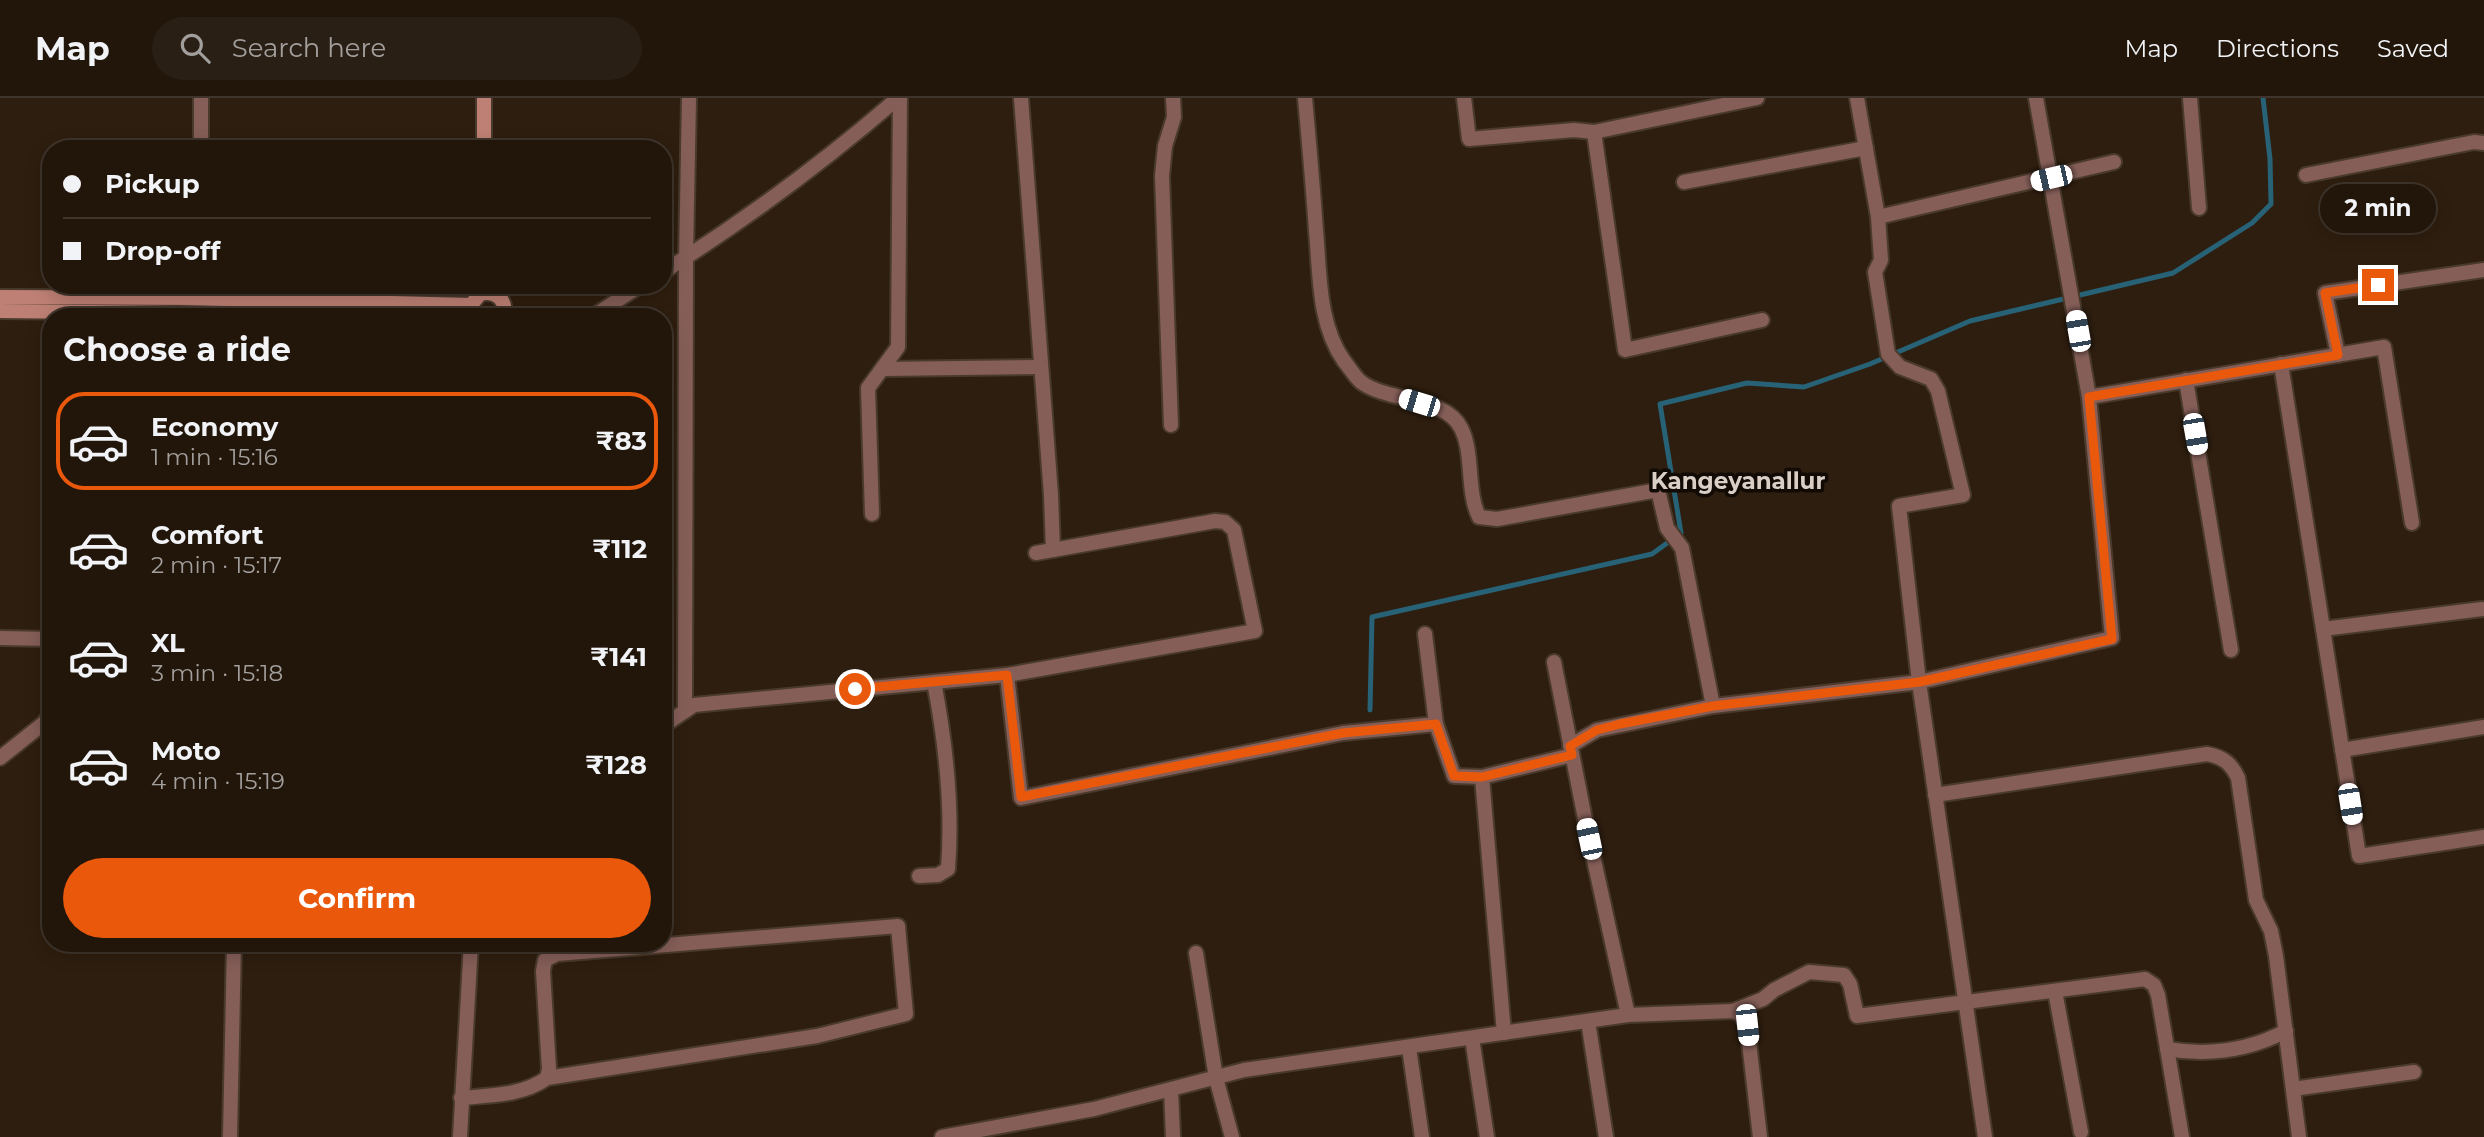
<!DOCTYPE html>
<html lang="en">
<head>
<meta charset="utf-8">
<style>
	:root { --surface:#22160b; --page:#2a1f14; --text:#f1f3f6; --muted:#a29f9d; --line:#3f352c; --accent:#ea580c }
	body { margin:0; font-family:Montserrat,sans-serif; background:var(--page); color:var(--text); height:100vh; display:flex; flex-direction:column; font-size:26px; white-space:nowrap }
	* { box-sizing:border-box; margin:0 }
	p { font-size:23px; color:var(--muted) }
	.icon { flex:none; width:38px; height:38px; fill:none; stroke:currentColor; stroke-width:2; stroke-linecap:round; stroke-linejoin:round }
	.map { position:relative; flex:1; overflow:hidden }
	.details { position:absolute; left:42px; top:210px; width:630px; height:644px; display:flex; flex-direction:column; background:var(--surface); border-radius:28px; box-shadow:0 4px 18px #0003,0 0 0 2px var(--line) }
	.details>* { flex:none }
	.guide { position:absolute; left:42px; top:42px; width:630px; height:154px; border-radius:28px; box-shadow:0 4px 18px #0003,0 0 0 2px var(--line); display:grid; align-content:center; height:154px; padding:0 21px; background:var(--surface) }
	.end { position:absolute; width:32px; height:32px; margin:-16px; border:9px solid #ea580c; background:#fff; box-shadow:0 0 0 4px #fff }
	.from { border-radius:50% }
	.bubble { position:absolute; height:49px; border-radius:24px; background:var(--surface); box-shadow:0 4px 18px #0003,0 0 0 2px var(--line); font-size:23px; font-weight:700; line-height:49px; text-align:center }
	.car { position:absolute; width:21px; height:42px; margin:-21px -10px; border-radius:9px; box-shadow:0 0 5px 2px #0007; background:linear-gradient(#fff 24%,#345 0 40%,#fff 0 76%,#345 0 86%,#fff 0) }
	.guide b { display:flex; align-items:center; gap:24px; height:66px; font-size:26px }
	.guide b+b { border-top:2px solid var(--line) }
	.guide i { width:18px; height:18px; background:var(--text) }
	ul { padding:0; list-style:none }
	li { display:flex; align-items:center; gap:21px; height:98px; margin:0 14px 10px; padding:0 7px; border:4px solid transparent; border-radius:28px }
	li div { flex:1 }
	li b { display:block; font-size:26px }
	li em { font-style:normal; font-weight:700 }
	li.current { border-color:var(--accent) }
	li>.icon { width:63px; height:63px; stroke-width:1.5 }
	h2 { padding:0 21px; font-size:32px; line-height:84px }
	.action { display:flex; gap:14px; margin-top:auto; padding:14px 21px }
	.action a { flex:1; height:80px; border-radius:42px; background:var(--accent); color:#fff; font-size:28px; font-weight:700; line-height:80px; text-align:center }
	header { display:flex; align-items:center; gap:42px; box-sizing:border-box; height:98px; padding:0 35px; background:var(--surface); border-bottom:2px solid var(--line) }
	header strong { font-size:33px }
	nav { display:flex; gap:38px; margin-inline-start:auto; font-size:24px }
	.search { width:490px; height:63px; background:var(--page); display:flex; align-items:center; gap:18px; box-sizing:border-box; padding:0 24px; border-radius:38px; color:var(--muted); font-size:26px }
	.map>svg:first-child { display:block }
</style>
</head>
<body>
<header>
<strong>Map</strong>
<div class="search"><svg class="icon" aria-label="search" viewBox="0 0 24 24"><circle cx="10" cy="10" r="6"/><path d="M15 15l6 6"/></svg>Search here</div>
<nav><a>Map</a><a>Directions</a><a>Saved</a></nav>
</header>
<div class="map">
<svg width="2484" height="1039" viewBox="0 0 2484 1039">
	<rect width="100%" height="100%" fill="#2e1e0f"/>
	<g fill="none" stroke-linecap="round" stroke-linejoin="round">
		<polyline stroke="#276277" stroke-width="5" points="1370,612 1372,519 1652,456 1681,435 1660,306 1747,285 1804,289 1870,266 1970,223 2173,175 2252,125 2271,106 2270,61 2263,0"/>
		<g stroke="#4a3a2c" stroke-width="18">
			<g id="minor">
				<polyline points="1021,0 1051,397 1053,452"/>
				<path d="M1305 0C1309 44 1313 89 1316 133 1320 176 1318 226 1344 263 1349 269 1355 279 1361 284 1387 304 1445 298 1461 330 1474 355 1466 392 1479 419L1497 421 1658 392 1667 430 1682 450 1713 608"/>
				<polyline points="1464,0 1469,41 1574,32 1594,34"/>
				<polyline points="1757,0 1594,34 1625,252 1762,222"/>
				<polyline points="1857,0 1878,119 1881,162 1875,174 1888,256 1900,269 1931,281 1938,293 1963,397 1899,408 1919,584 2112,540 2089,299 2036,0"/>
				<polyline points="2190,0 2199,110"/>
				<polyline points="201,51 201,0"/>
				<polyline points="2306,77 2474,44 2484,45"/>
				<polyline points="1684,84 1866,50"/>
				<polyline points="1878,119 2114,64"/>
				<polyline points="2338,257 2325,195 2484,172"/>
				<polyline points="2281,266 2359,758 2484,739"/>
				<polyline points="882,271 1041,269"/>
				<polyline points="2186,282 2231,552"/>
				<polyline points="2089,299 2384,249 2412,425"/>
				<polyline points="1171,327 1162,78 1165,48 1174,19 1173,0"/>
				<polyline points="872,416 868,290 898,249 900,0"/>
				<polyline points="2323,531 2482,511"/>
				<polyline points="0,540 51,541"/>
				<polyline points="1554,564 1585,721 1628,917 1733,913 1741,917 1747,927 1760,1039"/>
				<polyline points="1007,577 1021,700 1343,635 1436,626 1425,536"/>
				<polyline points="685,613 686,159 689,0"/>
				<polyline points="1436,626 1454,678 1482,679"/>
				<polyline points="663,628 694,607 1007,577 1255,533 1234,432 1225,424 1215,423 1036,455"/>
				<polyline points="1570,648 1597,632 1713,608 1919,584 1985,1039"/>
				<polyline points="2342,652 2484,629"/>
				<path d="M1935 697 2207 656C2223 659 2231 665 2238 680L2256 802 2271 833 2276 858 2299 1039"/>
				<path d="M919 778 938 777 948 771C953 708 946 646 934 584"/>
				<polyline points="1196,855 1216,980 1232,1039"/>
				<polyline points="2055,893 2081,1034"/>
				<polyline points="1733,913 1763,901 1774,892 1809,874 1844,877 1850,886 1857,918 2145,881 2154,887 2158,897 2182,1039"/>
				<polyline points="1588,923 1606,1039"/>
				<polyline points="1504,935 1482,679 1572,657"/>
				<polyline points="1472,940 1487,1039"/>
				<polyline points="1409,950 1422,1039"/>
				<path d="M2167 951C2209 958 2248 953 2286 933"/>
				<polyline points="2293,991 2414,974"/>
				<polyline points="1171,992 1173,1039"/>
				<path d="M461 1000C490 997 522 998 547 980L549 971 543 873 545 862 557 856 898 828 906 916 817 938 547 980"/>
				<polyline points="230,1039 234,845"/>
				<polyline points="460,1039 471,845"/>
				<polyline points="942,1039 1094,1011 1244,972 1628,917"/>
			</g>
		</g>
		<g stroke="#4a3a2c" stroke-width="18">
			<g id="tertiary">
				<path d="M663 174C747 121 823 65 898 0"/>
				<polyline points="592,219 641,187"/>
				<polyline points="0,660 44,625 51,616"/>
			</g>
		</g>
		<g stroke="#4a3a2c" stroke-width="18">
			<g id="secondary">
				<polyline points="484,0 484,51"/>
				<path d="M0 199 200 200 471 207 480 196C496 192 508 202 503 219"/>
				<polyline points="0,213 176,215 310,213 473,219"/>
			</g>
		</g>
		<use href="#minor" stroke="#855e58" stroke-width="14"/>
		<use href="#tertiary" stroke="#855e58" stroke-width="14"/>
		<use href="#secondary" stroke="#be8075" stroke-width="14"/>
	</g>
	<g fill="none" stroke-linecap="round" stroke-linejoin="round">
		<polyline stroke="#ea580c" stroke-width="9" points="855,591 1007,577 1021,699 1343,635 1436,626 1454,678 1482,679 1572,657 1570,648 1597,632 1620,626 1713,608 1919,584 2112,541 2089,299 2338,257 2325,195 2378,187"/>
	</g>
	<g text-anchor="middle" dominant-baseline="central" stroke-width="7" stroke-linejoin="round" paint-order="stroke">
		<g font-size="23" font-weight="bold" fill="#dacfc6" stroke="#110a05">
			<text x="1738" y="383">Kangeyanallur</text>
		</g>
	</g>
</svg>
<i class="end from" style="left:855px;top:591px"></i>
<i class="end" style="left:2378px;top:187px"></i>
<div class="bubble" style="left:2320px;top:86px;width:116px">2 min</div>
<i class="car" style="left:2051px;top:80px;rotate:257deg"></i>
<i class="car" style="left:2078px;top:233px;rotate:350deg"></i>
<i class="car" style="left:1419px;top:305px;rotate:287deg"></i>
<i class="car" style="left:2195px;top:336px;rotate:170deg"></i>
<i class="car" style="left:2350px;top:706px;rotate:171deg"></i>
<i class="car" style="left:1589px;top:741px;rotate:348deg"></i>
<i class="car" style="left:1747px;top:927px;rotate:174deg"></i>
<div class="guide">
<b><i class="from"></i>Pickup</b>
<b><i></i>Drop-off</b>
</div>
<section class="details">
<h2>Choose a ride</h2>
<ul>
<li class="current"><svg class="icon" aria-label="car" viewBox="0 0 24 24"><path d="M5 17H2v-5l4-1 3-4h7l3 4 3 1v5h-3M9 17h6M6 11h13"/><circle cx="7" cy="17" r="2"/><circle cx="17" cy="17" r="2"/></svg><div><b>Economy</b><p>1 min · 15:16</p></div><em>₹83</em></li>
<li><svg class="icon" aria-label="car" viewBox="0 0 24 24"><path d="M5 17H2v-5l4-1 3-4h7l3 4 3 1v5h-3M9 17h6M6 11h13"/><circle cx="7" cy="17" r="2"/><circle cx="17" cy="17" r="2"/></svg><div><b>Comfort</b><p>2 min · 15:17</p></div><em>₹112</em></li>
<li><svg class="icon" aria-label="car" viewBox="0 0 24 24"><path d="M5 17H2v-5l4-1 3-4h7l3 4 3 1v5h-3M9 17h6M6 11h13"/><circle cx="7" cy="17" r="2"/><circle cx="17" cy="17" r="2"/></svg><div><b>XL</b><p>3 min · 15:18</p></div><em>₹141</em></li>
<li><svg class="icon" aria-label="car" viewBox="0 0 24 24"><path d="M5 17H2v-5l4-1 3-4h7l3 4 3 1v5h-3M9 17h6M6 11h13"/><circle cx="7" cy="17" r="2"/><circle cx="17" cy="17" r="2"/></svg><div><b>Moto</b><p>4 min · 15:19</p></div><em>₹128</em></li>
</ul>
<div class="action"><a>Confirm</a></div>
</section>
</div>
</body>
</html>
